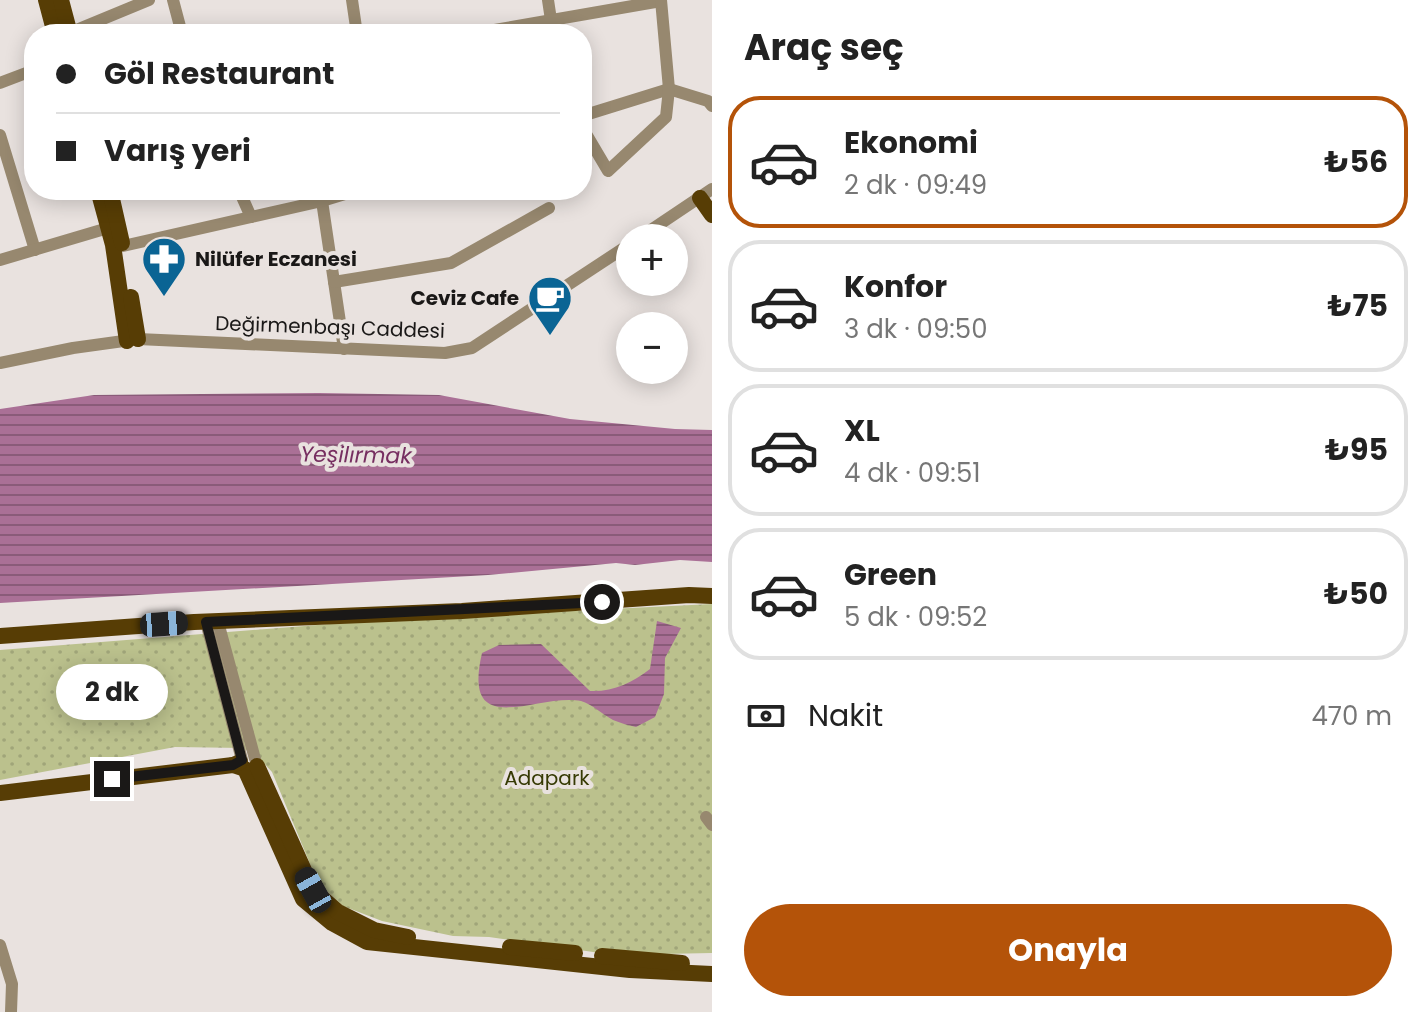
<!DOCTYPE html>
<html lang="tr">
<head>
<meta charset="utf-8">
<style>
	:root { --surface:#fff; --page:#f2f2f2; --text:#222; --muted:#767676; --line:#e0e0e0; --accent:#b45309 }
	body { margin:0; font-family:Poppins,sans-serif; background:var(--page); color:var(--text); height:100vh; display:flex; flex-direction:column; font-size:30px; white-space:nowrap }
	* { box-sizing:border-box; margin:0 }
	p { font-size:26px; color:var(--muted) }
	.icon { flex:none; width:44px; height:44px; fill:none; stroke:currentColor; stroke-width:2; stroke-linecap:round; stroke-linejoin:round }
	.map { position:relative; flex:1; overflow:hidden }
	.side { display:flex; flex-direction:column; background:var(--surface); width:712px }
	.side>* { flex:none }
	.guide { position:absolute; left:24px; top:24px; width:568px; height:176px; border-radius:32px; box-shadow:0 4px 20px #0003; display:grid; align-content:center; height:176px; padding:0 32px; background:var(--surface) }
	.tools { position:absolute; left:616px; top:224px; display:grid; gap:16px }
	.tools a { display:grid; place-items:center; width:72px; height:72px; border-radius:50%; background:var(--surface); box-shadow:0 4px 20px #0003; font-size:40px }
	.end { position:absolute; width:36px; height:36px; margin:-18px; border:10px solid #1a1817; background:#fff; box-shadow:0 0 0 4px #fff }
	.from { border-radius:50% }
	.bubble { position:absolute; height:56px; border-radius:28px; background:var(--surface); box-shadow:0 4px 20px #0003; font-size:26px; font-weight:700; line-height:56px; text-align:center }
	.car { position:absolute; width:24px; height:48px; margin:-24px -12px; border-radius:10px; box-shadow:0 0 6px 2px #0007; background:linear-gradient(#222 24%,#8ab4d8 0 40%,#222 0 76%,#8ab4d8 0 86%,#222 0) }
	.guide b { display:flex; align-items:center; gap:28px; height:76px; font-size:30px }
	.guide b+b { border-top:2px solid var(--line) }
	.guide i { width:20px; height:20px; background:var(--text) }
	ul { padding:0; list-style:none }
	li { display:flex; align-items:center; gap:24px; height:132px; margin:0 16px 12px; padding:0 16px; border:4px solid var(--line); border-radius:32px }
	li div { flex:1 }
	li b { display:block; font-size:30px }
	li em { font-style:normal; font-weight:700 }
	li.on { border-color:var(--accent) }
	li>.icon { width:72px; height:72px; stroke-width:1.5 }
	h2 { padding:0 32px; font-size:36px; line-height:96px }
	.pay { display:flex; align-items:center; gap:20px; height:88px; padding:0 32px; font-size:30px }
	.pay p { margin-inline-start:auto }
	.primary-button { display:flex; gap:16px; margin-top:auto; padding:16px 32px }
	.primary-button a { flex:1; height:92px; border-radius:48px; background:var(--accent); color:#fff; font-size:32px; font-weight:700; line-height:92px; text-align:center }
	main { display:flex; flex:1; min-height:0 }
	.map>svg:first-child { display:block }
</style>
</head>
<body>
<main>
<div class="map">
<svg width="712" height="1012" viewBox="0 0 712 1012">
	<defs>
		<pattern id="park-dots" width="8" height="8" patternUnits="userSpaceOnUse" patternTransform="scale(2)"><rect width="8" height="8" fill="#bbc18d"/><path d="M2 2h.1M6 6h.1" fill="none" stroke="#a0a579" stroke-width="1.8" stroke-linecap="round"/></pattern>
		<pattern id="water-rules" width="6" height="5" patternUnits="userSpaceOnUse" patternTransform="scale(2)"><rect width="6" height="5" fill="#aa7096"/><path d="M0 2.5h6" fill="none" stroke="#8a5b79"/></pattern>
	</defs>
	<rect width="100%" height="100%" fill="#e9e2df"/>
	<polygon fill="url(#park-dots)" points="712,604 712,953 614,955 489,937 453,936 382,921 343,906 318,883 272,772 260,759 243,748 175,747 0,780 0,650 368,621"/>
	<g fill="url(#water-rules)">
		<polygon points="319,393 439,395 570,419 675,429 712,430 712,562 680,560 635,565 616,563 488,575 0,603 0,409 94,395"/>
		<path d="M657 621 681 628 665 658 664 694 655 717 636 727C628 725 620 723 613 720 602 714 592 704 581 701 538 692 461 743 482 653L499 645 541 644 590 691C613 692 632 683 650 669Z"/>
	</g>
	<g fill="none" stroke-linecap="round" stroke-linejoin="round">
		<g stroke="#97886f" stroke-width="12">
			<polyline points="173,0 182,34"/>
			<polyline points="352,0 357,34"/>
			<polyline points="548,0 551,20"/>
			<polyline points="69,33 149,0"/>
			<polyline points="471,34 661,1"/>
			<polyline points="0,83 34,70"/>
			<polyline points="582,116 669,89 708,101 712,106"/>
			<polyline points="582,127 608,171 666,117 669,89 661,0"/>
			<polyline points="0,135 35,250"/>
			<polyline points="239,190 251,217"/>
			<polyline points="322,201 344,349"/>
			<polyline points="639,238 712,189"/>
			<polyline points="123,246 322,201 358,190"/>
			<polyline points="0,260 108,228"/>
			<polyline points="334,282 451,263 549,208"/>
			<polyline points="0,363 73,348 138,339 445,353 472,348 630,244"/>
			<polyline points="206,622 242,760"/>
			<polyline points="218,622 255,759"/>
			<polyline points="706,817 712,825"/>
			<polyline points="0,945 12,984 11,1012"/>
		</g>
		<g stroke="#573d05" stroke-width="16">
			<polyline points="46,0 55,34"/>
			<polyline points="61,0 70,34"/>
			<polyline points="98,190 113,245 127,341"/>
			<polyline points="110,190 122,243"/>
			<polyline points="700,198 712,215"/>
			<polyline points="131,297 138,339"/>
			<polyline points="0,636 194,622 462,611 689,595 712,596"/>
			<polyline points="233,765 245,769 303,899 332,923 367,942 630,970 712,974"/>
			<polyline points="257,766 313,890 338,912 374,930 408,937"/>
			<polyline points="0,793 233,765 240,762"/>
			<polyline points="510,947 575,953"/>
			<polyline points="602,956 682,963"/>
		</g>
	</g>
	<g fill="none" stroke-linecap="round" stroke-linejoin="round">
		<polyline stroke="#1a1817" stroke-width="10" points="112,779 233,765 242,760 206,622 602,602"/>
	</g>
	<defs>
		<g id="pharmacy-pin" transform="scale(2.3)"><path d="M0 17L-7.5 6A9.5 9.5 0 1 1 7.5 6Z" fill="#0a6494" stroke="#e9e2df"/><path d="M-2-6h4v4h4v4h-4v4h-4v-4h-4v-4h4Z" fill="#fff"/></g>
		<g id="cafe-pin" transform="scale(2.3)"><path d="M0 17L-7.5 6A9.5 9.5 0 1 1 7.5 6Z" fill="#0a6494" stroke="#e9e2df"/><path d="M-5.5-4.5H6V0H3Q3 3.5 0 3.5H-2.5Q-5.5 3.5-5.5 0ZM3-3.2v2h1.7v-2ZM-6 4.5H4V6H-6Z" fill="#fff"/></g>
	</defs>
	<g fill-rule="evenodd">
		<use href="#pharmacy-pin" x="164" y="259"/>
		<use href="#cafe-pin" x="550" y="298"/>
	</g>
	<g text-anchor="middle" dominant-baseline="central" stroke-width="8" stroke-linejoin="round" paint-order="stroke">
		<g font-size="20" font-weight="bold" fill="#1a1817" stroke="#e9e2df" text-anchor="start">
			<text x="195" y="259">Nilüfer Eczanesi</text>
			<text x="519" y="298" text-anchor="end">Ceviz Cafe</text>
		</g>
		<g font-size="20" fill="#1a1817" stroke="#e9e2df">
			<text transform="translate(330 327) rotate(2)">Değirmenbaşı Caddesi</text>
		</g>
		<g font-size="20" fill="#363a04" stroke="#e9e2df">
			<text x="547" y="778">Adapark</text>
		</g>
		<g font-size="22" font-style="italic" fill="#762e60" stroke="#e9e2df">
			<text transform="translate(356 455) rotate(1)">Yeşilırmak</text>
		</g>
	</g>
</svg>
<div class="tools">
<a>+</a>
<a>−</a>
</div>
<i class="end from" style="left:602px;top:602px"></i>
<i class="end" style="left:112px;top:779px"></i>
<div class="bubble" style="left:56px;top:664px;width:112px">2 dk</div>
<i class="car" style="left:164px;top:624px;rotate:86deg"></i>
<i class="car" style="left:313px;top:890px;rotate:331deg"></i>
<div class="guide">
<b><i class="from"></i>Göl Restaurant</b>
<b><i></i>Varış yeri</b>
</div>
</div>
<section class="side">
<h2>Araç seç</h2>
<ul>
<li class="on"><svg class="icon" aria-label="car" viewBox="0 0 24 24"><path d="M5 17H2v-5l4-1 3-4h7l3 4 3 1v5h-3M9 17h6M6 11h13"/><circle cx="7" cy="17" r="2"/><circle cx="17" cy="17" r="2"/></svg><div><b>Ekonomi</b><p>2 dk · 09:49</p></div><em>₺56</em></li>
<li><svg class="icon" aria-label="car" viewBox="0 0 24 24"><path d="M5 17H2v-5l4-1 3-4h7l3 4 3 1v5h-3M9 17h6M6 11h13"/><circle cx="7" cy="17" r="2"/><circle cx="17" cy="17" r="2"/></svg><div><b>Konfor</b><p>3 dk · 09:50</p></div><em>₺75</em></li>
<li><svg class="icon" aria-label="car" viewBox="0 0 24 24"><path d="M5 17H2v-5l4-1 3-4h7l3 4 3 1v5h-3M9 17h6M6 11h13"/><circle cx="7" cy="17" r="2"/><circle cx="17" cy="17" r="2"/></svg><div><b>XL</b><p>4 dk · 09:51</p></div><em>₺95</em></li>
<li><svg class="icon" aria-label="car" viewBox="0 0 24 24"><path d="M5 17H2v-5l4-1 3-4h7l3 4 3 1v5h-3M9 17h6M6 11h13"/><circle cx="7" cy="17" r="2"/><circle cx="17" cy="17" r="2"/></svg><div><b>Green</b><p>5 dk · 09:52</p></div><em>₺50</em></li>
</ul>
<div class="pay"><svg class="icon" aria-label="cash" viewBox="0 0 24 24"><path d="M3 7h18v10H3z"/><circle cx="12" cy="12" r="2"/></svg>Nakit<p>470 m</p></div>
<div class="primary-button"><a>Onayla</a></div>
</section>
</main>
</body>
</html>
